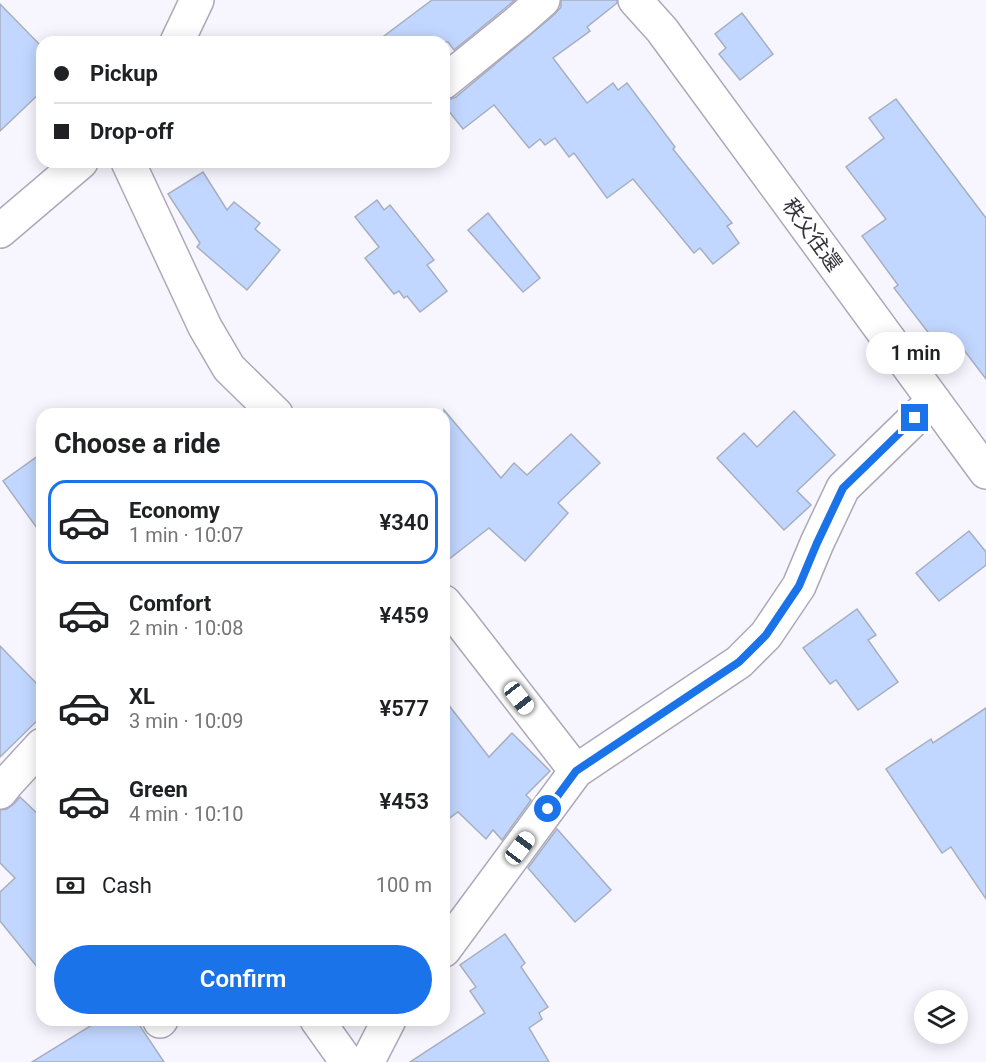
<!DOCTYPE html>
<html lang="en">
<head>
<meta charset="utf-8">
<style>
	:root { --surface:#fff; --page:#f2f2f2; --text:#202124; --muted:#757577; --line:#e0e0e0; --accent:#1a73e8 }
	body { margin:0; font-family:Roboto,"Noto Sans JP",sans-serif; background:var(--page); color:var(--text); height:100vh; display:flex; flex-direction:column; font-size:22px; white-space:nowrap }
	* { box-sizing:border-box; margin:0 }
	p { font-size:20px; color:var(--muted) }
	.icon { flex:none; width:33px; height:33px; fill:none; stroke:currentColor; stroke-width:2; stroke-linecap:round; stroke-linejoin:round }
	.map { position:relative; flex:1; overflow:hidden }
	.panel { position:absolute; left:36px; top:408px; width:414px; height:618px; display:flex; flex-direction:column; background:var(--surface); border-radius:18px; box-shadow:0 3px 15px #0003 }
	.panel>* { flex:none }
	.top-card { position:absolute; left:36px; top:36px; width:414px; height:132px; border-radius:18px; box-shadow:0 3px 15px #0003; display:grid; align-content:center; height:132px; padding:0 18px; background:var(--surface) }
	.tools { position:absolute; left:914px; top:990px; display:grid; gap:12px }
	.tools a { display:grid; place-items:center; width:54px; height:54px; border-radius:50%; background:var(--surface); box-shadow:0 3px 15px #0003; font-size:30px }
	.end { position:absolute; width:27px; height:27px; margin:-14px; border:8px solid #1a73e8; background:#fff; box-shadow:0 0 0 3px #fff }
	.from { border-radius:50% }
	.bubble { position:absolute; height:42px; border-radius:21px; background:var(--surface); box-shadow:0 3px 15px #0003; font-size:20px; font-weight:600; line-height:42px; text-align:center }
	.car { position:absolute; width:18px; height:36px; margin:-18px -9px; border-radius:8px; box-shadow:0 0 4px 2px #0007; background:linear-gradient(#fff 24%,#345 0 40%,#fff 0 76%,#345 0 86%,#fff 0) }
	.top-card b { display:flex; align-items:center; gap:21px; height:57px; font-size:22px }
	.top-card b+b { border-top:2px solid var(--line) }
	.top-card i { width:15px; height:15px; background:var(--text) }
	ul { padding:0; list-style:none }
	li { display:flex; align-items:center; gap:18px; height:84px; margin:0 12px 9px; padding:0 6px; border:3px solid transparent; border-radius:18px }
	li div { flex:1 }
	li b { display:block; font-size:22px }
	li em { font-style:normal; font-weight:600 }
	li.current { border-color:var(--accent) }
	li>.icon { width:54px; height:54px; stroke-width:1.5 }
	h2 { padding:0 18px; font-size:27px; line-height:72px }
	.pay { display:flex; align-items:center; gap:15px; height:66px; padding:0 18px; font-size:22px }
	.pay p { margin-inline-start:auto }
	.button { display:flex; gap:12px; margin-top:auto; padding:12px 18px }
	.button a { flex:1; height:69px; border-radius:36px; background:var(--accent); color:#fff; font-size:24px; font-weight:600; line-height:69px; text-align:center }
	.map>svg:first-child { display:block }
</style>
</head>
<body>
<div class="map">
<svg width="986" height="1062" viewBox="0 0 986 1062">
	<rect width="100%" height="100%" fill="#f7f5fd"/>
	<g fill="#c2d7ff" stroke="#a6afc0" stroke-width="1.5">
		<polygon points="432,0 515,0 454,50 448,42 376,42"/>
		<polygon points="561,0 617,0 617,3 587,27 590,31 553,58 587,103 613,83 618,90 627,83 675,147 673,149 732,223 727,226 739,243 713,264 700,248 694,253 633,179 607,198 574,153 569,157 555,138 545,145 540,139 529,148 494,105 463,129 444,105 444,100 448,100 456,97 555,14 561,7"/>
		<polygon points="0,4 42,47 42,91 0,131"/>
		<polygon points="742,13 773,54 740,80 719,54 726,48 715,34"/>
		<polygon points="896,99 986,218 986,379 951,333 937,344 894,288 898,285 862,236 886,219 846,167 884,138 869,118"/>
		<polygon points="203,172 227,210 234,202 260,223 255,229 280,250 247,290 197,247 200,243 168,194"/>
		<polygon points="377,200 384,210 390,205 434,260 427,265 447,291 420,312 407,296 404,298 399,291 394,294 365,258 379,247 355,217"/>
		<polygon points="488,213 540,278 523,292 468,230"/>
		<polygon points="444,410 501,478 514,463 527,475 571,434 600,463 558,503 568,513 525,561 489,528 444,563"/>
		<polygon points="794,411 835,455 797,491 811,505 784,530 717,458 744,433 757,447"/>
		<polygon points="42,453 42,535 3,481"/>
		<polygon points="969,531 986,552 986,565 939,601 916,573"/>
		<polygon points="857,609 876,635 868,640 898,682 858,710 836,680 830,684 803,648"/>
		<polygon points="0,646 42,689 42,716 0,757"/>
		<polygon points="444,699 489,757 512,733 550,771 526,795 531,800 502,840 493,830 486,839 458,812 444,822"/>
		<polygon points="986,708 986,899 951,847 942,853 886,769 931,739 933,743"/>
		<polygon points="20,797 42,818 42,973 0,921 0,892 15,878 0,863 0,810 7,809 14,804"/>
		<polygon points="557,829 611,890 575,922 528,868"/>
		<polygon points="505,934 525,963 521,967 548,1007 539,1013 542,1019 529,1028 549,1062 410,1062 485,1013 470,991 476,987 460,965"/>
		<polygon points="100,1020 136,1020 164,1062 32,1062"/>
	</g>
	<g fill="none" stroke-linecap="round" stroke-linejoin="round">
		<g stroke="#ada8ba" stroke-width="36">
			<g id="minor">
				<polyline points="177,42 197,0"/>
				<polyline points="444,82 518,22 543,0"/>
				<polyline points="128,162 205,327 229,368 276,414"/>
				<polyline points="0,231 81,162"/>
				<polyline points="444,602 462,624 576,771"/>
				<polyline points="0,792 8,782 42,745"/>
				<polyline points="444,950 576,771 739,662 766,635 799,586 817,543 843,488 915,418 934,401"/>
				<polyline points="317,1020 347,1062"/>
				<polyline points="160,1021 161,1020"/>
				<polyline points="369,1062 371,1055 389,1020"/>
			</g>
		</g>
		<g stroke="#ada8ba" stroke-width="36">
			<polyline id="highway" points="635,0 662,30 986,472"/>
		</g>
		<use href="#minor" stroke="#fff" stroke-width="33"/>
		<use href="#highway" stroke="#fff" stroke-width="33"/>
	</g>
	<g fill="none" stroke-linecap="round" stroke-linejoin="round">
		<polyline stroke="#1a73e8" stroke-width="8" points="548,809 576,771 739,662 766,635 799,586 817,543 843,488 915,418"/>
	</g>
	<g text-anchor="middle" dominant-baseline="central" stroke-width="4.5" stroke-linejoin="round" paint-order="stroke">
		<g font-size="21" fill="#34323a" stroke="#fff">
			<text transform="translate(812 235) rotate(54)">秩父往還</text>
		</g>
	</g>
</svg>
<div class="tools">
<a><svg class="icon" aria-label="layers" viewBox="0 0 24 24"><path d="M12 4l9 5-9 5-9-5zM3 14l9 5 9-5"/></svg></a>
</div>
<i class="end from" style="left:548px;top:809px"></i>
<i class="end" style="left:915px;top:418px"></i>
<div class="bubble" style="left:866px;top:332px;width:99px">1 min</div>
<i class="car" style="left:519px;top:698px;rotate:142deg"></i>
<i class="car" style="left:520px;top:848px;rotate:37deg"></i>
<div class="top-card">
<b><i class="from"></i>Pickup</b>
<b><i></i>Drop-off</b>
</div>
<section class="panel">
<h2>Choose a ride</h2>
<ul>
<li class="current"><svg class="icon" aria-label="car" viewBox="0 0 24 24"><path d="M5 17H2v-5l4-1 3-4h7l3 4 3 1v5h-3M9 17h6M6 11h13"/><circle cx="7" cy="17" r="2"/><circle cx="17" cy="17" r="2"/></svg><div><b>Economy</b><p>1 min · 10:07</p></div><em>¥340</em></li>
<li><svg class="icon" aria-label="car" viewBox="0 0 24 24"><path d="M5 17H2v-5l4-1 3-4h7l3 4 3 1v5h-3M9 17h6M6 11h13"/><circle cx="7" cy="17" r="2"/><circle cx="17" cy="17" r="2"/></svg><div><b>Comfort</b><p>2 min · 10:08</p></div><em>¥459</em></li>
<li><svg class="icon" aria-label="car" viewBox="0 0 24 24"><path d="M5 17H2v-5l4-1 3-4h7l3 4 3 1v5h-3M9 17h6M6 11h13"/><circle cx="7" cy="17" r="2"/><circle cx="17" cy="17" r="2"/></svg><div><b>XL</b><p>3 min · 10:09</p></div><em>¥577</em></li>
<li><svg class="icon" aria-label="car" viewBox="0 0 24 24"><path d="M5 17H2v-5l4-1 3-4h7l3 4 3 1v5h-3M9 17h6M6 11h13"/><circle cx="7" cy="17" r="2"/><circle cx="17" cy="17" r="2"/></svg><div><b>Green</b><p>4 min · 10:10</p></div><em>¥453</em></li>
</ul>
<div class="pay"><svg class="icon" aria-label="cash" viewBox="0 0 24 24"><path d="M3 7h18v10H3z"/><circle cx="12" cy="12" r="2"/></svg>Cash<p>100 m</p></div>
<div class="button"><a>Confirm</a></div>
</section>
</div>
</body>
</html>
